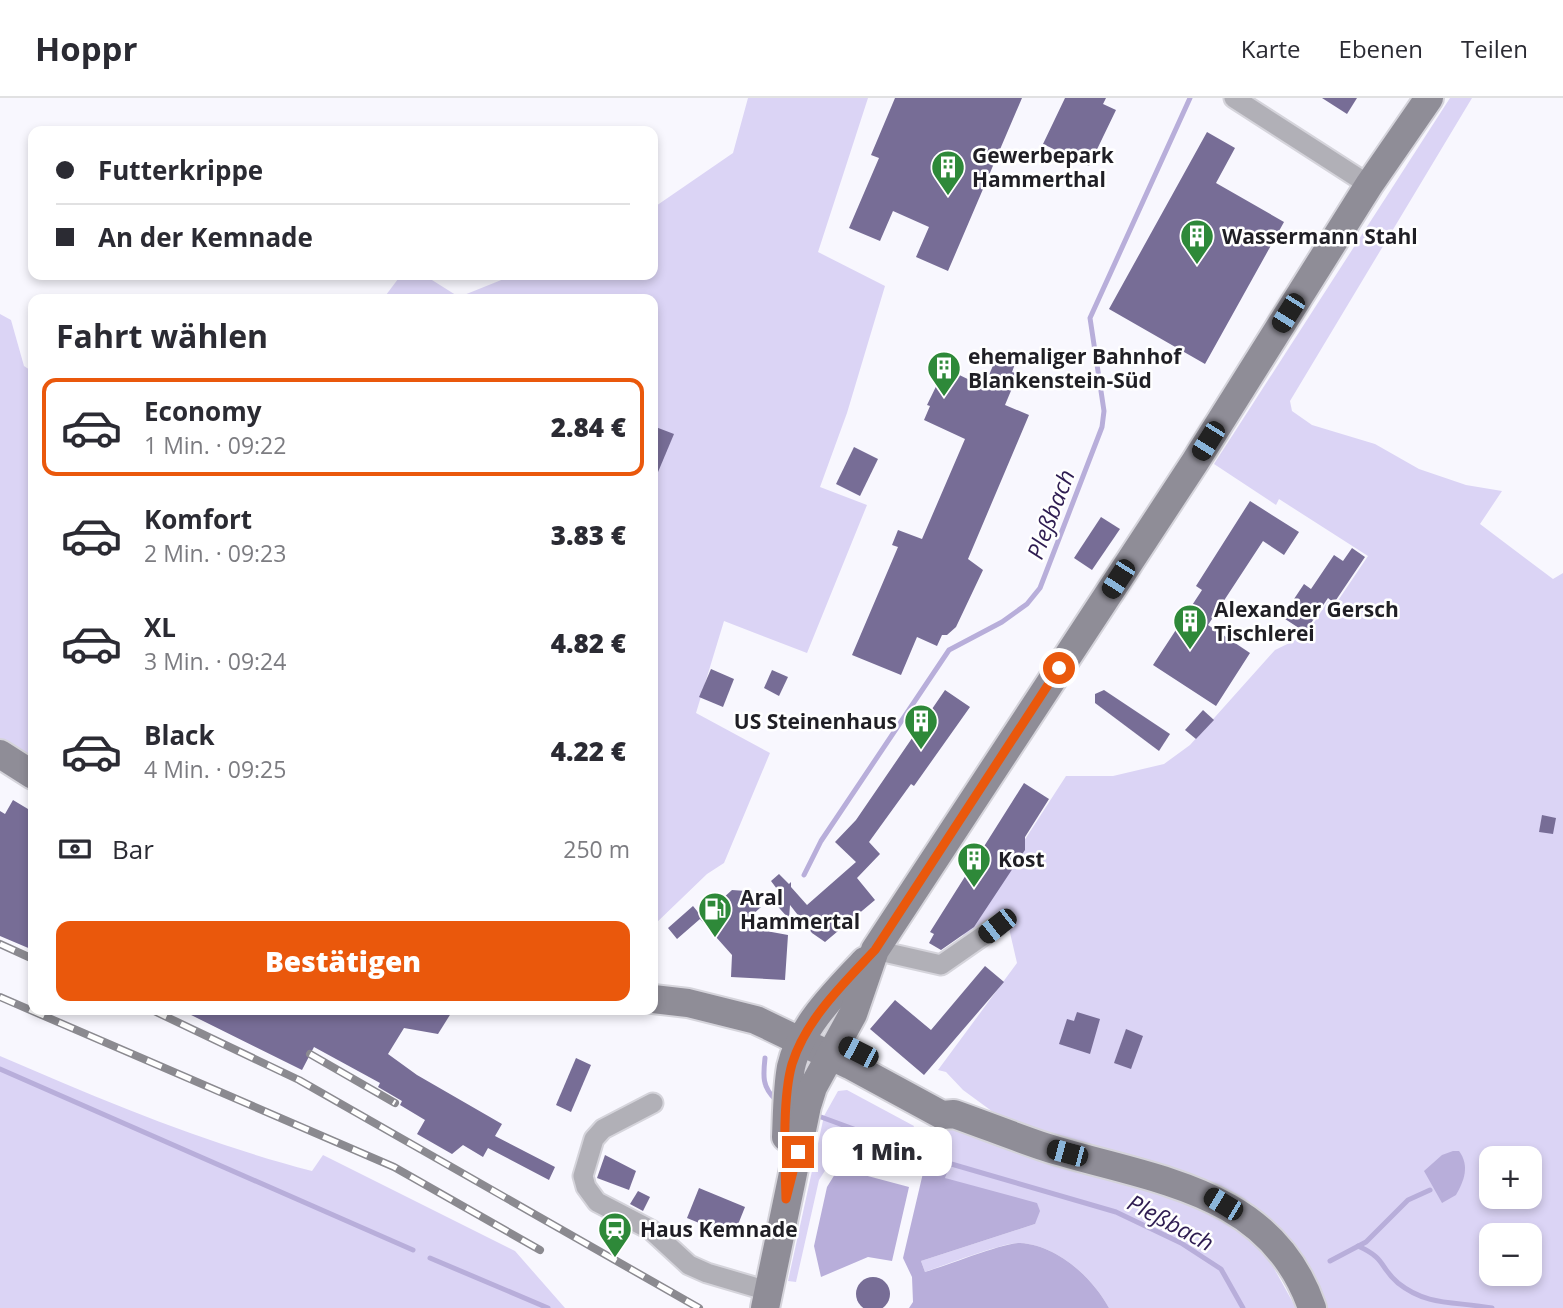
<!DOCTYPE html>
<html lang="de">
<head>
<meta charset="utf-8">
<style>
	:root { --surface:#fff; --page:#f7f7f7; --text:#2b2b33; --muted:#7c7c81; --line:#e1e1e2; --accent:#ea580c }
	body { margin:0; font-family:"Open Sans",sans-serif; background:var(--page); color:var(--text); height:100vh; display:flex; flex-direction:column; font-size:26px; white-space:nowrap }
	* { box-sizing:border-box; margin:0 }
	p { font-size:23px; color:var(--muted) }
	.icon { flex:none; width:38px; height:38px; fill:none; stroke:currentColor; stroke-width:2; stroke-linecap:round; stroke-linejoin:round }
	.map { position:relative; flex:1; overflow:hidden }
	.sheet { position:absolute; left:28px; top:196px; width:630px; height:721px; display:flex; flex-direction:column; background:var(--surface); border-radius:14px; box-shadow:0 4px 10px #0003 }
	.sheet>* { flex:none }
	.banner { position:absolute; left:28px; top:28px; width:630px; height:154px; border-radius:14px; box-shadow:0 4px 10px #0003; display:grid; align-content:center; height:154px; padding:0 28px; background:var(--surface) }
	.fabs { position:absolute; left:1479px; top:1048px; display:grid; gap:14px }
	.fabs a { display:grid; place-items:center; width:63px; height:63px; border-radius:14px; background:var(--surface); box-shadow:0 4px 10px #0003; font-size:35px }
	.end { position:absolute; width:32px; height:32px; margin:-16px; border:9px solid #ea580c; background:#fff; box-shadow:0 0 0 4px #fff }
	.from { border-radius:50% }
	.bubble { position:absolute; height:49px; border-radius:14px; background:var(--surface); box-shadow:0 4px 10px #0003; font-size:23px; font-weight:800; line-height:49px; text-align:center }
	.car { position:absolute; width:21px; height:42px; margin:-21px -10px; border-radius:9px; box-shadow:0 0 5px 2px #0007; background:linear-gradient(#222 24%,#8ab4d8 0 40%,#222 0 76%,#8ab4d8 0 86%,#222 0) }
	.banner b { display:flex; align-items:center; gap:24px; height:66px; font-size:26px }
	.banner b+b { border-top:2px solid var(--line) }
	.banner i { width:18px; height:18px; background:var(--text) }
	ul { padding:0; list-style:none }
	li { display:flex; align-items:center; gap:21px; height:98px; margin:0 14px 10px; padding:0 14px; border:4px solid transparent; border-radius:14px }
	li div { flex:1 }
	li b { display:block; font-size:26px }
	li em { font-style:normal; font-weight:800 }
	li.active { border-color:var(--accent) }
	li>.icon { width:63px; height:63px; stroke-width:1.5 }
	h2 { padding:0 28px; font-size:32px; line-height:84px }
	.pay { display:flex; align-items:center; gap:18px; height:77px; padding:0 28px; font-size:26px }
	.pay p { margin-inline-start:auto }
	.button { display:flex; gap:14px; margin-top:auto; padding:14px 28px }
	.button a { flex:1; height:80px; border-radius:14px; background:var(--accent); color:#fff; font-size:28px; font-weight:800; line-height:80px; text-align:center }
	header { display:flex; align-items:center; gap:42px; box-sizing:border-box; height:98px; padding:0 35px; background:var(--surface); border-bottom:2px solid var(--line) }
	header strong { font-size:33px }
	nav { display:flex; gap:38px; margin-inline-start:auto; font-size:24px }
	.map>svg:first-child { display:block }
</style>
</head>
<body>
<header>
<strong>Hoppr</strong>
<nav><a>Karte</a><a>Ebenen</a><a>Teilen</a></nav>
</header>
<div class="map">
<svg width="1563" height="1210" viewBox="0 0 1563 1210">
	<rect width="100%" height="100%" fill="#f8f7fe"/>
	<g fill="#dbd4f5" fill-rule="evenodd">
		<polygon points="748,0 868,0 818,154 885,188 847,315 820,389 867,407 807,555 724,523 696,615 770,655 724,765 707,776 653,828 653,201 383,201 401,177 424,177 459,199 514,177 653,177 653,110 733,55"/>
		<path d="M1450 0H1472L1290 303 1292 313 1312 327 1375 346 1419 371 1466 387 1502 393 1480 426 1553 481 1563 475V1210H1319L1278 1138 1033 1035 993 1014 963 992 946 974 938 972 1017 865 1008 826 992 829 952 854 1066 678H1113L1164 666 1190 647 1275 552 1306 537 1328 503 1335 507 1368 458 1279 401 1276 407 1214 366ZM1491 1060H1530V1099H1491ZM1491 1138H1530V1176H1491Z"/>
		<polygon points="0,216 11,222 24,268 33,274 33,661 0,640"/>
		<path d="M0 958C102 1002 204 1045 312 1073L323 1057 515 1153 565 1210H0Z"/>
		<polygon points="847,992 914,1028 898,1071 849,1061 830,1065 819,1082 796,1184 788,1183 824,1018 838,993"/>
		<path d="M942 1029 1081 1066 1207 1108 1247 1137 1270 1163 1296 1210H1109C1092 1179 1057 1147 1020 1145 1001 1145 946 1167 925 1174L921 1163 1035 1126 945 1080 948 1060 935 1055Z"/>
	</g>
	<g fill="#b8aeda">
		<path d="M1453 1053H1459C1470 1068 1464 1083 1456 1097L1442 1105 1424 1073 1442 1057Z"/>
		<path d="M927 1058 945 1064 949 1069 945 1080 1037 1105 1040 1113 1035 1126 921 1163 925 1174C946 1168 1003 1145 1020 1145 1057 1147 1092 1179 1109 1210H909L913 1204 912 1179 903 1160Z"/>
		<polygon points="849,1073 909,1089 892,1163 868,1159 821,1179 814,1148 827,1089 835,1076"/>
	</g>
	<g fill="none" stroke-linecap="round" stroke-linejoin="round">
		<g stroke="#b8aeda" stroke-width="5">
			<polyline points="804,777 821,743 949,552 1002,524 1027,506 1040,490 1102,329 1104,313 1090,220 1190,0"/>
			<path d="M765 960C763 978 762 989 776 1002"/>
			<polyline points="0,971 413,1152"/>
			<polyline points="821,1019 941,1063 1116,1114 1181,1145 1221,1171 1243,1210"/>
			<path d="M1358 1148C1387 1161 1379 1169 1398 1185 1428 1209 1456 1203 1492 1210"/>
			<polyline points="430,1160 548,1210"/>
			<polyline points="1330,1163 1366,1144 1408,1102 1430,1092"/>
		</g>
	</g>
	<g fill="#776d96">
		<polygon points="895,0 1022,0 948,173 916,159 929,129 893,113 880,143 849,130 879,60 871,57"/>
		<polygon points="1065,0 1106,0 1103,6 1116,12 1089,68 1043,46"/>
		<polygon points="1322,0 1357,0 1347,16"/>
		<polygon points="1207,34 1235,50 1216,85 1284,124 1205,266 1109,211"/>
		<polygon points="997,258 1015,266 1012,274 1018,276 1005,307 1029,317 968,461 983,472 956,529 947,537 942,537 937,548 917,539 901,577 852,557 898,449 892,447 898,432 922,441 965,341 924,322 930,308 927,307 945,270 984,289"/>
		<polygon points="653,328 674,336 653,386"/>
		<polygon points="854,349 878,361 860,398 836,386"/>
		<polygon points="1250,403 1299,434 1284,457 1263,443 1208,527 1250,555 1216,608 1153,567 1202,492 1196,488"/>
		<polygon points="1101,419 1120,431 1092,472 1074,460"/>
		<polygon points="1352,450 1365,459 1334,505 1328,500 1305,534 1282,519 1304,486 1311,491 1334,457 1343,463"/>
		<polygon points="711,571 734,581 723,609 699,599"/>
		<polygon points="772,572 788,579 779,598 764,590"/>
		<polygon points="945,592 970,609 914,688 911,686 869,744 880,756 857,780 875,802 825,844 812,835 790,807 789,821 772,802 780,795 771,783 779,776 789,786 791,784 791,789 807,807 856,764 835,744 856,722"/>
		<polygon points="1104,592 1170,636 1159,653 1095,605 1095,596"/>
		<polygon points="1203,612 1214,622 1196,641 1185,632"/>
		<polygon points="1024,685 1049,701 1025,739 1025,752 974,829 941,852 929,845 934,836 930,834"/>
		<polygon points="13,702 33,714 33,852 0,838 0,713 5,716"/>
		<polygon points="1542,717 1556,720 1553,736 1539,734"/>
		<polygon points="732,792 746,793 761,809 740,828 788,837 785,882 731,879 732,857 700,821 677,841 668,830 693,808 702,819"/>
		<polygon points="985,868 1004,884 924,977 870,931 895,902 931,932"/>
		<polygon points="181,912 453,912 438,936 404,930 388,956 417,977 502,1026 495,1038 555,1069 549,1082 488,1050 483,1059 463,1047 452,1056 417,1036 425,1022 400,1007 402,1003 378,989 380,985 314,949 302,972"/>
		<polygon points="1077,914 1100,921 1090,956 1059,946 1067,921 1074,923"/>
		<polygon points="1126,931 1143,938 1131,971 1114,965"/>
		<polygon points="576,960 591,967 571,1014 556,1007"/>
		<polygon points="605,1057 636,1073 629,1092 597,1080"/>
		<polygon points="699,1090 745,1109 733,1139 687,1120"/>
		<polygon points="638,1093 650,1099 643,1113 630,1106"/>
		<circle cx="873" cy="1196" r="17"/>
	</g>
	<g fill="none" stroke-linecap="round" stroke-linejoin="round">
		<g stroke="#d5d4db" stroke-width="23">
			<g id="minor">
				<polyline points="1234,0 1369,87"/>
				<polyline points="875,852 941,867 997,828"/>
				<polyline points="653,1005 603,1031 594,1041 583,1078 586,1089 597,1104 651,1132 689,1167 707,1175 768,1193"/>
			</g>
		</g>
		<g stroke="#d5d4db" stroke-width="32">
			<g id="secondary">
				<polyline points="0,656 33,677"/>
				<path d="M653 901 688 905 756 922 850 967 942 1017 954 1016C985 1027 1015 1039 1045 1049 1149 1082 1271 1089 1312 1210"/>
				<path d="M786 1039C787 1016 787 991 791 969 800 928 838 892 865 863"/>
				<polyline points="765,1210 807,1008 813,989 853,916 875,852 1195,364 1369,87 1429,0"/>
			</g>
		</g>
		<use href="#minor" stroke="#b1b0b7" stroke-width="19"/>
		<use href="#secondary" stroke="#8f8d97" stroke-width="28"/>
		<g stroke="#8b8a90" stroke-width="8">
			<g id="rail">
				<polyline points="0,846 33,861"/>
				<polyline points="0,899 394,1069 540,1152"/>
				<polyline points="152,912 299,982 699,1210"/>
				<polyline points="310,956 395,1005"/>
			</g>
		</g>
		<use href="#rail" stroke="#fff" stroke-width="5" stroke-dasharray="16" stroke-linecap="butt"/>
	</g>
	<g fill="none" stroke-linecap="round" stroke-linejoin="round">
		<path stroke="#ea580c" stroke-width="9" d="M798 1054 786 1101C785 1063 782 1001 792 966 806 921 844 885 875 852L1059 570"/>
	</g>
	<defs>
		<g id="building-pin" transform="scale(1.75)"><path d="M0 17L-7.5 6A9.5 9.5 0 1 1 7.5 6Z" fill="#2e8939" stroke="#fff"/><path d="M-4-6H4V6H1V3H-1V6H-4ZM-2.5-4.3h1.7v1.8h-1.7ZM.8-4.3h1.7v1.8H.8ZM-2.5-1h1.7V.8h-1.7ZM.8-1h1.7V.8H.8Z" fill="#fff"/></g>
		<g id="fuel-pin" transform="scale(1.75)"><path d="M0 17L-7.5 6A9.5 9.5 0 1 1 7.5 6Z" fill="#2e8939" stroke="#fff"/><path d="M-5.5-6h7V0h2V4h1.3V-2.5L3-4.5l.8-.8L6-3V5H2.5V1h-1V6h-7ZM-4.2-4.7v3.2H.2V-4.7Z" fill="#fff"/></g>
		<g id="station-pin" transform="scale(1.75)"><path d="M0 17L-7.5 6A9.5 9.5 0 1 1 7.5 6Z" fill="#2e8939" stroke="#fff"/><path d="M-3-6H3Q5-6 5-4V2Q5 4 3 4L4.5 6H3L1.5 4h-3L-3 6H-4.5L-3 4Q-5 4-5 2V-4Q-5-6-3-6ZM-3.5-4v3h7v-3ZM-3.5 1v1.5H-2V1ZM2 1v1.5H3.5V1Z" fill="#fff"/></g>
	</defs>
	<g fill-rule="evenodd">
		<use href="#building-pin" x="948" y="69"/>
		<use href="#building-pin" x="1197" y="138"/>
		<use href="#building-pin" x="944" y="270"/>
		<use href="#building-pin" x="1190" y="523"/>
		<use href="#building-pin" x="921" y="623"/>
		<use href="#building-pin" x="974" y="761"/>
		<use href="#fuel-pin" x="715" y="811"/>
		<use href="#station-pin" x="615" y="1131"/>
	</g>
	<g text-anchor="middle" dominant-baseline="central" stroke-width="5" stroke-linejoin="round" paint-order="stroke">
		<g font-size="21" font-weight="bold" fill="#201f25" stroke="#fff" text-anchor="start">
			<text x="972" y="57">Gewerbepark<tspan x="972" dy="24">Hammerthal</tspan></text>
			<text x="1222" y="138">Wassermann Stahl</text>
			<text x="968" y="258">ehemaliger Bahnhof<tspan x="968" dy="24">Blankenstein-Süd</tspan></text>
			<text x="1214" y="511">Alexander Gersch<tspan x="1214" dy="24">Tischlerei</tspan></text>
			<text x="897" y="623" text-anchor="end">US Steinenhaus</text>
			<text x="998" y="761">Kost</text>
			<text x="740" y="799">Aral<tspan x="740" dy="24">Hammertal</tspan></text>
			<text x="640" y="1131">Haus Kemnade</text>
		</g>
		<g font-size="23" font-style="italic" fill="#2e1c51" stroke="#fff">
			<text transform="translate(1050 416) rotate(-69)">Pleßbach</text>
			<text transform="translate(1171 1124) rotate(28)">Pleßbach</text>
		</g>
	</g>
</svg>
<div class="fabs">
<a>+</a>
<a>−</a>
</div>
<i class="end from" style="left:1059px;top:570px"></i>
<i class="end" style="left:798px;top:1054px"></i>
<div class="bubble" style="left:822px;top:1029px;width:130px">1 Min.</div>
<i class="car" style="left:1288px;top:215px;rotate:212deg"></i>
<i class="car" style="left:1208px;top:343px;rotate:212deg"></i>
<i class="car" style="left:1118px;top:481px;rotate:213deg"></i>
<i class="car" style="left:997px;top:828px;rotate:232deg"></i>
<i class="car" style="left:858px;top:954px;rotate:297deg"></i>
<i class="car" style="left:1067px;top:1055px;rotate:285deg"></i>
<i class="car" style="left:1223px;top:1106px;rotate:301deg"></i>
<div class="banner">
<b><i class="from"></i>Futterkrippe</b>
<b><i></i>An der Kemnade</b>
</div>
<section class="sheet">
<h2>Fahrt wählen</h2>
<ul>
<li class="active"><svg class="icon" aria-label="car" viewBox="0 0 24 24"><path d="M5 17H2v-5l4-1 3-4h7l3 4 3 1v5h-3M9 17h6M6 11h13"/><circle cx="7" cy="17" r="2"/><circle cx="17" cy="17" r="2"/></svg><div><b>Economy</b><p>1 Min. · 09:22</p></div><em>2.84 €</em></li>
<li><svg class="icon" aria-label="car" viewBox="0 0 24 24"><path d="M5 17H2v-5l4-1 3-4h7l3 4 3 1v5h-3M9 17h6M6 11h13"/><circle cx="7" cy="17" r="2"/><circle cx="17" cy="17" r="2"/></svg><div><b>Komfort</b><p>2 Min. · 09:23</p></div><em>3.83 €</em></li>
<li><svg class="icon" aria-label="car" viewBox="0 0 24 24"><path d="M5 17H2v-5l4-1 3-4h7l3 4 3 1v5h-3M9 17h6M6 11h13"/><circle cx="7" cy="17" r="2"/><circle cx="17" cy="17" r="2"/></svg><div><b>XL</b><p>3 Min. · 09:24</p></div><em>4.82 €</em></li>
<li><svg class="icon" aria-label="car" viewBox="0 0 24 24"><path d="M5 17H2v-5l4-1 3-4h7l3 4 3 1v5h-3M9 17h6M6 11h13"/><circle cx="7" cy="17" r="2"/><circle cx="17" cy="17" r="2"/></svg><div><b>Black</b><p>4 Min. · 09:25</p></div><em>4.22 €</em></li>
</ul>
<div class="pay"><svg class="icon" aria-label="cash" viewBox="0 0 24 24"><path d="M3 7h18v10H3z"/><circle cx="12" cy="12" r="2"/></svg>Bar<p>250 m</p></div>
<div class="button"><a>Bestätigen</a></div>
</section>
</div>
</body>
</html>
